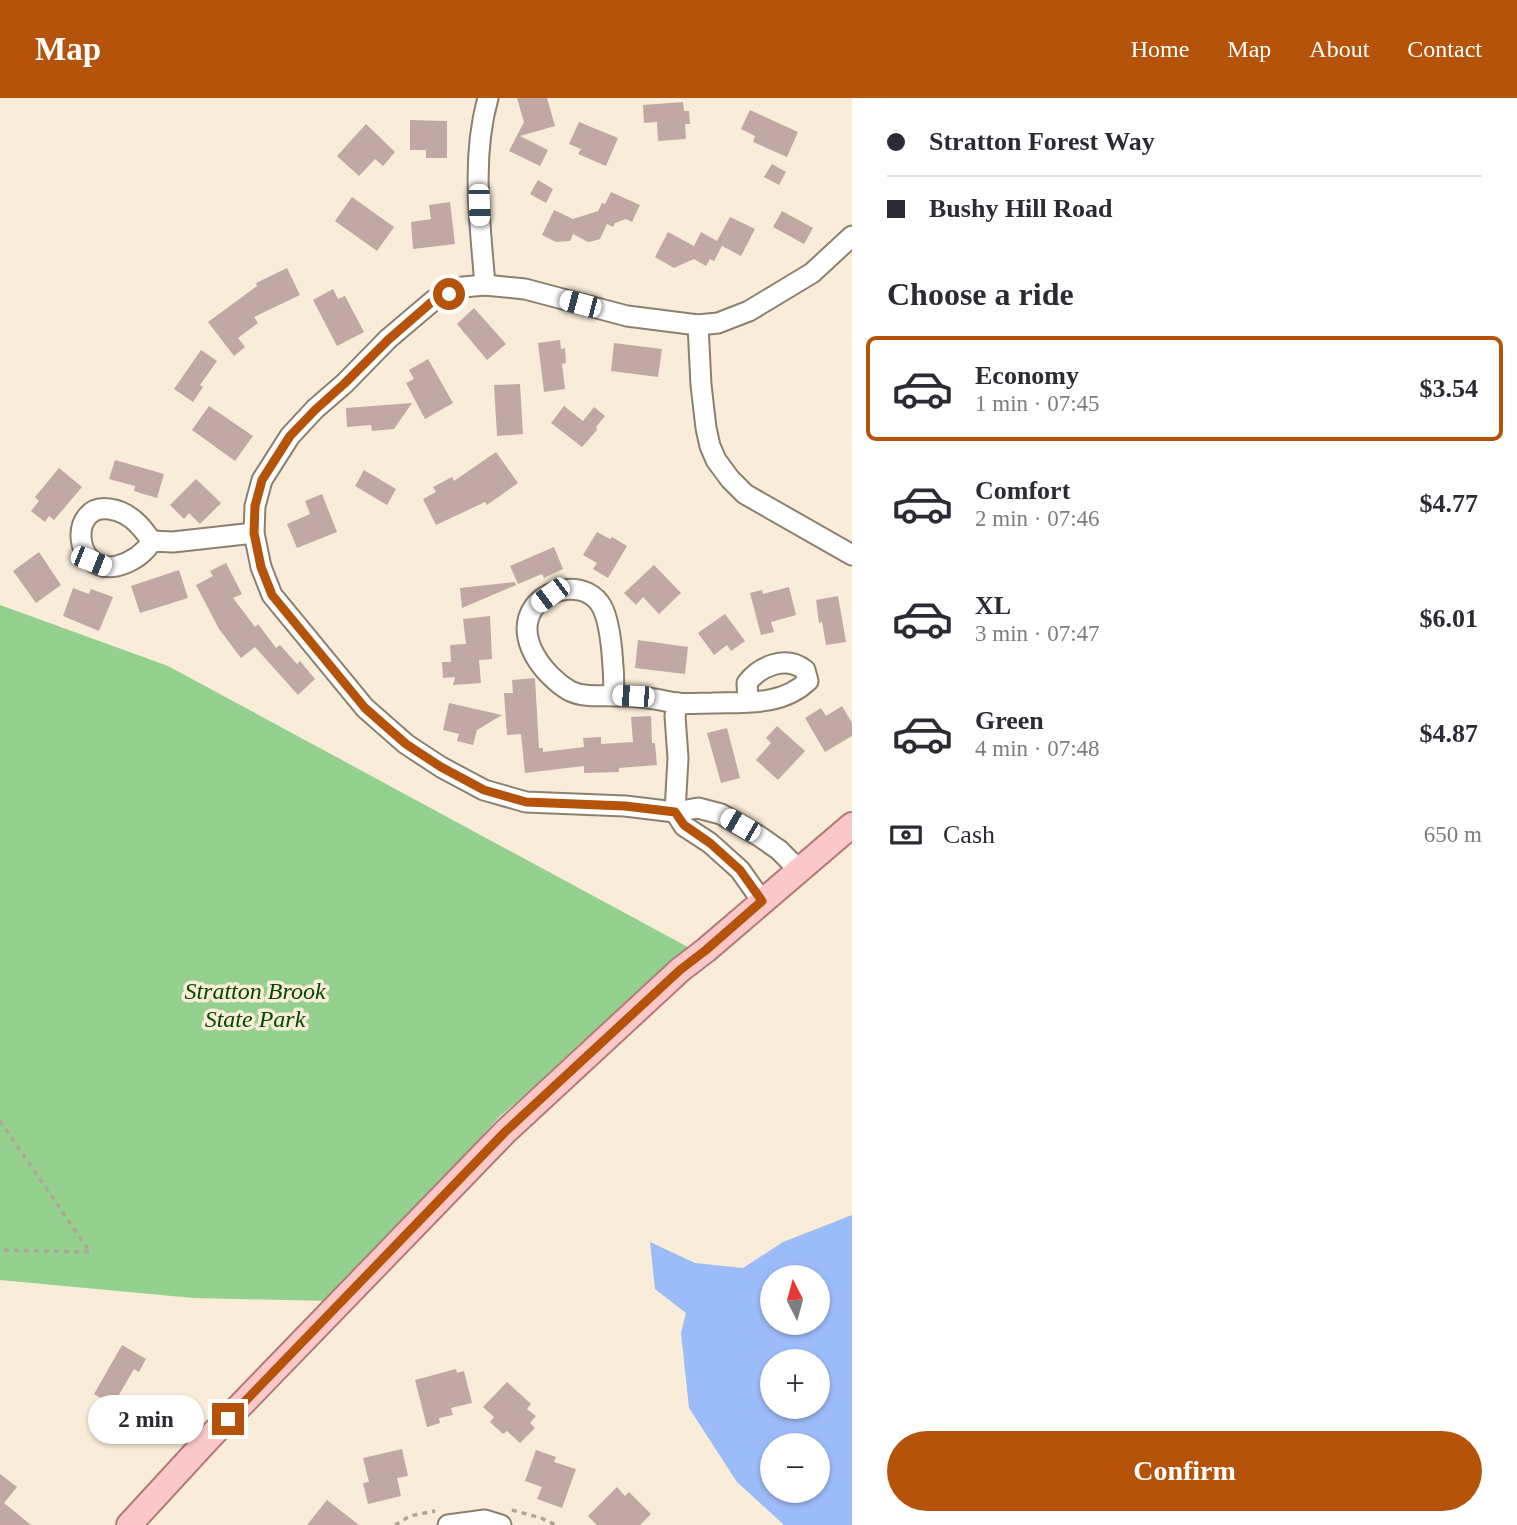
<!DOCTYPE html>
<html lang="en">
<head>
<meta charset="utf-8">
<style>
	:root { --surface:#fff; --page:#f7f7f7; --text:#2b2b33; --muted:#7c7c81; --line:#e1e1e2; --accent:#b45309 }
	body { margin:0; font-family:Georgia,serif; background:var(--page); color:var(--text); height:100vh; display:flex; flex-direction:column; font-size:26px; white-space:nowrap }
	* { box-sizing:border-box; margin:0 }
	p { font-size:23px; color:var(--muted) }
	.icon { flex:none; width:38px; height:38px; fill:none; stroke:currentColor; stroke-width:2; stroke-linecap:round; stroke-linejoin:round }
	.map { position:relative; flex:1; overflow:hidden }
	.details { display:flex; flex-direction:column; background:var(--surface); width:665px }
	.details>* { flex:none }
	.top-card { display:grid; align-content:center; height:154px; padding:0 35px; background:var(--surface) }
	.needle { width:46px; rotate:354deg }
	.tools { position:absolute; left:760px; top:1167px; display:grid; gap:14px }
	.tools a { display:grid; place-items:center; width:70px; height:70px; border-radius:50%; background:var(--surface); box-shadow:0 2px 5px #0004; font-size:35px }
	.end { position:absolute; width:32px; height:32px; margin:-16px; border:9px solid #b45309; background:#fff; box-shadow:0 0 0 4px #fff }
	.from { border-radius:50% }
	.bubble { position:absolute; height:49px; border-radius:24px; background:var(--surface); box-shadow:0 2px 5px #0004; font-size:23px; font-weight:700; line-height:49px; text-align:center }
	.car { position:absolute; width:21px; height:42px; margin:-21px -10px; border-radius:9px; box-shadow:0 0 5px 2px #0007; background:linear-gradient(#fff 24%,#345 0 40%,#fff 0 76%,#345 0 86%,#fff 0) }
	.top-card b { display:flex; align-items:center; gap:24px; height:66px; font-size:26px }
	.top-card b+b { border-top:2px solid var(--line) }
	.top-card i { width:18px; height:18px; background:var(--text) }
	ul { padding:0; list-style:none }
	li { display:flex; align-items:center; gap:21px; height:105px; margin:0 14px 10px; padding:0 21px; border:4px solid transparent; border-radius:10px }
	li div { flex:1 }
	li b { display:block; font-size:26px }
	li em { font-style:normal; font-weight:700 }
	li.on { border-color:var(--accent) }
	li>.icon { width:63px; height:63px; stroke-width:1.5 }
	h2 { padding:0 35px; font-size:32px; line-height:84px }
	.pay { display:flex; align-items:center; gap:18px; height:77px; padding:0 35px; font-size:26px }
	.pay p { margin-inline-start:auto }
	.button { display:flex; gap:14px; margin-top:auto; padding:14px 35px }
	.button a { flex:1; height:80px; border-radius:42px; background:var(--accent); color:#fff; font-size:28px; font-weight:700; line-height:80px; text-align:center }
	header { display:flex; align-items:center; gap:42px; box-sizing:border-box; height:98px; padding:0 35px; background:var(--accent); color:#fff }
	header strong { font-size:33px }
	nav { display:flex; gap:38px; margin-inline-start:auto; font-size:24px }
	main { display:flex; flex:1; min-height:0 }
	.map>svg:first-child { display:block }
</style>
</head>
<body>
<header>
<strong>Map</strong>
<nav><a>Home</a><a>Map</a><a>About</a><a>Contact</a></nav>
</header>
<main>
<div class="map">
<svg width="852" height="1427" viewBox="0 0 852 1427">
	<rect width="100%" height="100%" fill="#f9ecd8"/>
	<polygon fill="#94d18e" points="0,507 168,568 697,854 683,863 499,1019 451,1072 402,1134 329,1203 193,1200 0,1182"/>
	<path fill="#9cbbf9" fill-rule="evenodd" d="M852 1117V1427H784L737 1384 689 1310 681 1235 686 1215 655 1191 650 1144 695 1165 743 1170 783 1144ZM772 1180H817V1225H772ZM772 1264H817V1309H772ZM772 1348H817V1393H772Z"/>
	<g fill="#c1a8a4">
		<polygon points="517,0 547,0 555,28 520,38 548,52 540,68 509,53 524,24"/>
		<polygon points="683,4 684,13 689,13 690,26 685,26 686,41 658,43 657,24 644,25 643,7"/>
		<polygon points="750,12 798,34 787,59 753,44 755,38 741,31"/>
		<polygon points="410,22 447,23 447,60 426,60 426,52 410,52"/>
		<polygon points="579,24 618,40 606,68 578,56 581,51 569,46"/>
		<polygon points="366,26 395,54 383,68 375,61 359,78 337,58"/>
		<polygon points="772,66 786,74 779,87 764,79"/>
		<polygon points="538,82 553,91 546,105 530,96"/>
		<polygon points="611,94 640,107 632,124 626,121 615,125 613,129 607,126 600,141 593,143 588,144 573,136 570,143 556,144 542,137 554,112 573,121 598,113 602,105 605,106"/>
		<polygon points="352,99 394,129 377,153 335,123"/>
		<polygon points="450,104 455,146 413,151 411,124 431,121 429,107"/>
		<polygon points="782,113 813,130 804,146 773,129"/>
		<polygon points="730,119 755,131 741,158 722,148 714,163 710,161 706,168 694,161 674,170 655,159 668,134 694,148 701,134 717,143"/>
		<polygon points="287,170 300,197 254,219 258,225 238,240 245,249 234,258 208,224 257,188 256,185"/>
		<polygon points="333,191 338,201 345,198 364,234 337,248 313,202"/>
		<polygon points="474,210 506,246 487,262 457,226"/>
		<polygon points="560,242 561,251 565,250 566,265 562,266 565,291 544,294 538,245"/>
		<polygon points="614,245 662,251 658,279 611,273"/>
		<polygon points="201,252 217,263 200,287 203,289 193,304 174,291"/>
		<polygon points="428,261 453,305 425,321 406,285 414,281 409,272"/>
		<polygon points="520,286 523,336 497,338 494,287"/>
		<polygon points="412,305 394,331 372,333 371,327 347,329 346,310"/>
		<polygon points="209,308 253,338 235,363 192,332"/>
		<polygon points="564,308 583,323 594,309 605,318 596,329 597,332 582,349 551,325"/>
		<polygon points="496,354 518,385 487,407 485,404 436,427 423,401 436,394 433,389 452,379 454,383"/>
		<polygon points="115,362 164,376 157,400 134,393 135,388 109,381"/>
		<polygon points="59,370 82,389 54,422 49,418 45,424 31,413 39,403 35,399"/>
		<polygon points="364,372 396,391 387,407 355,388"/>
		<polygon points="196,381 221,405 200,426 189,415 184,421 170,407"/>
		<polygon points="322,396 337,434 297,450 287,426 310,416 305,403"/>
		<polygon points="597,434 610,441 612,439 627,448 608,480 593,471 597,465 583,457"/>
		<polygon points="554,449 563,471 544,480 542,476 518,486 510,468"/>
		<polygon points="39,454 61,487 36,505 13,473"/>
		<polygon points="226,465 242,496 233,500 255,529 258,526 276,550 280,547 297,566 300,563 315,581 298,597 255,549 241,560 219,531 196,487 213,478 210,473"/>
		<polygon points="654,467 681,495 659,516 643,499 636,507 624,495"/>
		<polygon points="179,472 188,500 140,515 131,488"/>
		<polygon points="515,484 516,487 462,510 460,490"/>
		<polygon points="789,489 796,517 771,524 774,534 761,537 750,495 762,492 763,496"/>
		<polygon points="73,490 89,496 91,491 113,499 99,533 63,518"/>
		<polygon points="838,498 846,544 826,547 822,524 819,525 816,502"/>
		<polygon points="725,516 745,543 731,553 727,547 714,557 698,535"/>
		<polygon points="490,518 492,561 479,562 481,585 453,587 455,579 443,580 442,564 451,564 450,547 466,546 463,521"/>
		<polygon points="638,542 688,549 685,576 635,570"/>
		<polygon points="535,580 539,650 543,650 543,654 584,649 583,640 601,639 601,646 633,644 631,619 651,618 652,645 655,645 657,667 619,670 619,674 584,675 584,668 525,675 521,636 507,637 504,595 513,595 512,582"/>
		<polygon points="449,605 502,617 477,632 473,647 457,643 459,636 443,632"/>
		<polygon points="842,608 852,625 852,638 825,654 805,620 821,610 826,618"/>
		<polygon points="777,628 805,653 778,682 756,662 771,645 766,640"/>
		<polygon points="727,630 740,680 721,685 707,635"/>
		<polygon points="122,1247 146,1261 139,1274 134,1271 113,1307 94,1296"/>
		<polygon points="456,1271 457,1275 464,1273 472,1305 451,1310 453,1317 439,1320 440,1325 427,1329 415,1282"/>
		<polygon points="507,1284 531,1306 527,1311 536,1318 530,1325 535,1330 520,1345 507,1333 503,1336 490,1324 494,1319 483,1309"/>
		<polygon points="402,1351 408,1378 397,1380 401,1398 368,1406 363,1385 369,1384 363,1360"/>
		<polygon points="536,1352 556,1359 554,1364 576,1371 562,1410 537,1401 542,1389 525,1383"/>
		<polygon points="0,1376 17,1389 4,1405 31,1427 0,1427"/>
		<polygon points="617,1389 625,1398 629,1394 651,1416 640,1427 597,1427 588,1418"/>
		<polygon points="327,1402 359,1427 307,1427"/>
	</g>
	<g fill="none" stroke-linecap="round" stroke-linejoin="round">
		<g stroke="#8c806f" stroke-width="23">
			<g id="minor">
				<path d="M485 187C480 125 471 60 488 0"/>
				<polyline points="698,227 701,287 706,330 710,348 716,362 730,381 745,396 852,457"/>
				<path d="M152 443C144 456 132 464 117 468 72 477 69 405 109 411 119 412 130 418 138 426 143 431 147 437 152 443L173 444 254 435"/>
				<path d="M614 598C614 575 612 528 602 509 588 483 549 488 534 509 513 539 544 578 570 593 585 600 601 597 617 598 635 598 653 600 670 604 684 607 698 605 712 605 746 604 782 608 808 583L805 572C786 557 760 568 747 585L748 604"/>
				<polyline points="675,714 684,728 710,745 740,772 762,803"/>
				<polyline points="675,714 678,660 675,618 678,605"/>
				<polyline points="799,772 779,752 759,738 721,716 698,710 675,714 625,708 526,704 484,692 441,669 406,646 365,610 272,497 261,469 254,435 255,408 262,382 290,338 315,311 345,285 388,241 434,202 463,189 485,187 525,191 627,218 698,227 718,225 749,213 812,175 852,138"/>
				<polyline points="448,1427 485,1422 501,1427"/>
			</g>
		</g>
		<g stroke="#b47b79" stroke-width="28">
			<polyline id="major" points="129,1427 209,1340 505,1034 680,872 706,852 852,727"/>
		</g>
		<g stroke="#afa596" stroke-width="3.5" stroke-dasharray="5 5" stroke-linecap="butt">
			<polyline points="0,1023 90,1154 0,1152"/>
			<polyline points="512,1412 541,1420 556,1427"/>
			<polyline points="395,1427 410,1418 435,1413"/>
		</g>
		<use href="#minor" stroke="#fff" stroke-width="19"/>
		<use href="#major" stroke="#fac8c8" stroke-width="24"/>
	</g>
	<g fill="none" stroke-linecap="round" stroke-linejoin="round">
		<polyline stroke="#b45309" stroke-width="9" points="228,1321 505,1034 680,872 706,852 762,803 740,772 710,745 684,727 675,714 625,708 526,704 484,692 441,669 406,646 365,610 272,497 261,469 254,435 255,408 262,382 290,338 315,312 345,285 388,242 434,202 449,196"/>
	</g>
	<g text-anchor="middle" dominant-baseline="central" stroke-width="7" stroke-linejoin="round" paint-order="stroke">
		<g font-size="24" font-style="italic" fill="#044901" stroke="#f9ecd8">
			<text x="255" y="893">Stratton Brook<tspan x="255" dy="28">State Park</tspan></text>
		</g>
	</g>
</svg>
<div class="tools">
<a><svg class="needle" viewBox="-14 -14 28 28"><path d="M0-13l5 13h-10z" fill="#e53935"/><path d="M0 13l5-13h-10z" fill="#7c7c81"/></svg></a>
<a>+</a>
<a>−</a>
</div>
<i class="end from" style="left:449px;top:196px"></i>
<i class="end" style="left:228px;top:1321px"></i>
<div class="bubble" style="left:88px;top:1297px;width:116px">2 min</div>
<i class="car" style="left:479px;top:107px;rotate:178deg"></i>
<i class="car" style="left:580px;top:206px;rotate:285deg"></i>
<i class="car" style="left:91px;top:463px;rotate:112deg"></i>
<i class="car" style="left:550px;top:497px;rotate:233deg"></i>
<i class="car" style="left:633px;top:598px;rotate:273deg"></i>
<i class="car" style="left:740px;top:727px;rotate:300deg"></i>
</div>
<section class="details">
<div class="top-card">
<b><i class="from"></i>Stratton Forest Way</b>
<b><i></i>Bushy Hill Road</b>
</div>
<h2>Choose a ride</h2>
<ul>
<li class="on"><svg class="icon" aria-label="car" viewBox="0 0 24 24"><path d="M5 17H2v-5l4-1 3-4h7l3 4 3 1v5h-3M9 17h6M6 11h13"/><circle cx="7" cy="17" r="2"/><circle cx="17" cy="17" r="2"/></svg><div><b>Economy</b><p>1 min · 07:45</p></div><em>$3.54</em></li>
<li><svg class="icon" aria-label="car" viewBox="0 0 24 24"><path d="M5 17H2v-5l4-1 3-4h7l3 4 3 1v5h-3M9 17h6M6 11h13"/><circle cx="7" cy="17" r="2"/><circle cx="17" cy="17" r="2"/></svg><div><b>Comfort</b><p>2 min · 07:46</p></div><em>$4.77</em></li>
<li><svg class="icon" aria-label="car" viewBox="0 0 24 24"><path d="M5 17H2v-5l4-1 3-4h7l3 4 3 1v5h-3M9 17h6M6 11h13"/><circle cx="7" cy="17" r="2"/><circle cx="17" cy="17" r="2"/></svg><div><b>XL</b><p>3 min · 07:47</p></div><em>$6.01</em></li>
<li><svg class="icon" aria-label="car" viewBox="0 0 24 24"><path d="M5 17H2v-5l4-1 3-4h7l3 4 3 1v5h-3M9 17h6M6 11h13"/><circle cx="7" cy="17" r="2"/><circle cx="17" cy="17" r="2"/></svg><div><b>Green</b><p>4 min · 07:48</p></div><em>$4.87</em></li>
</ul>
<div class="pay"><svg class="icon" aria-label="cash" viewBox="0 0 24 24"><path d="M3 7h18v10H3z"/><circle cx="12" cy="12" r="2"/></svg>Cash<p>650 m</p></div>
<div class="button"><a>Confirm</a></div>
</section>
</main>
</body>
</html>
